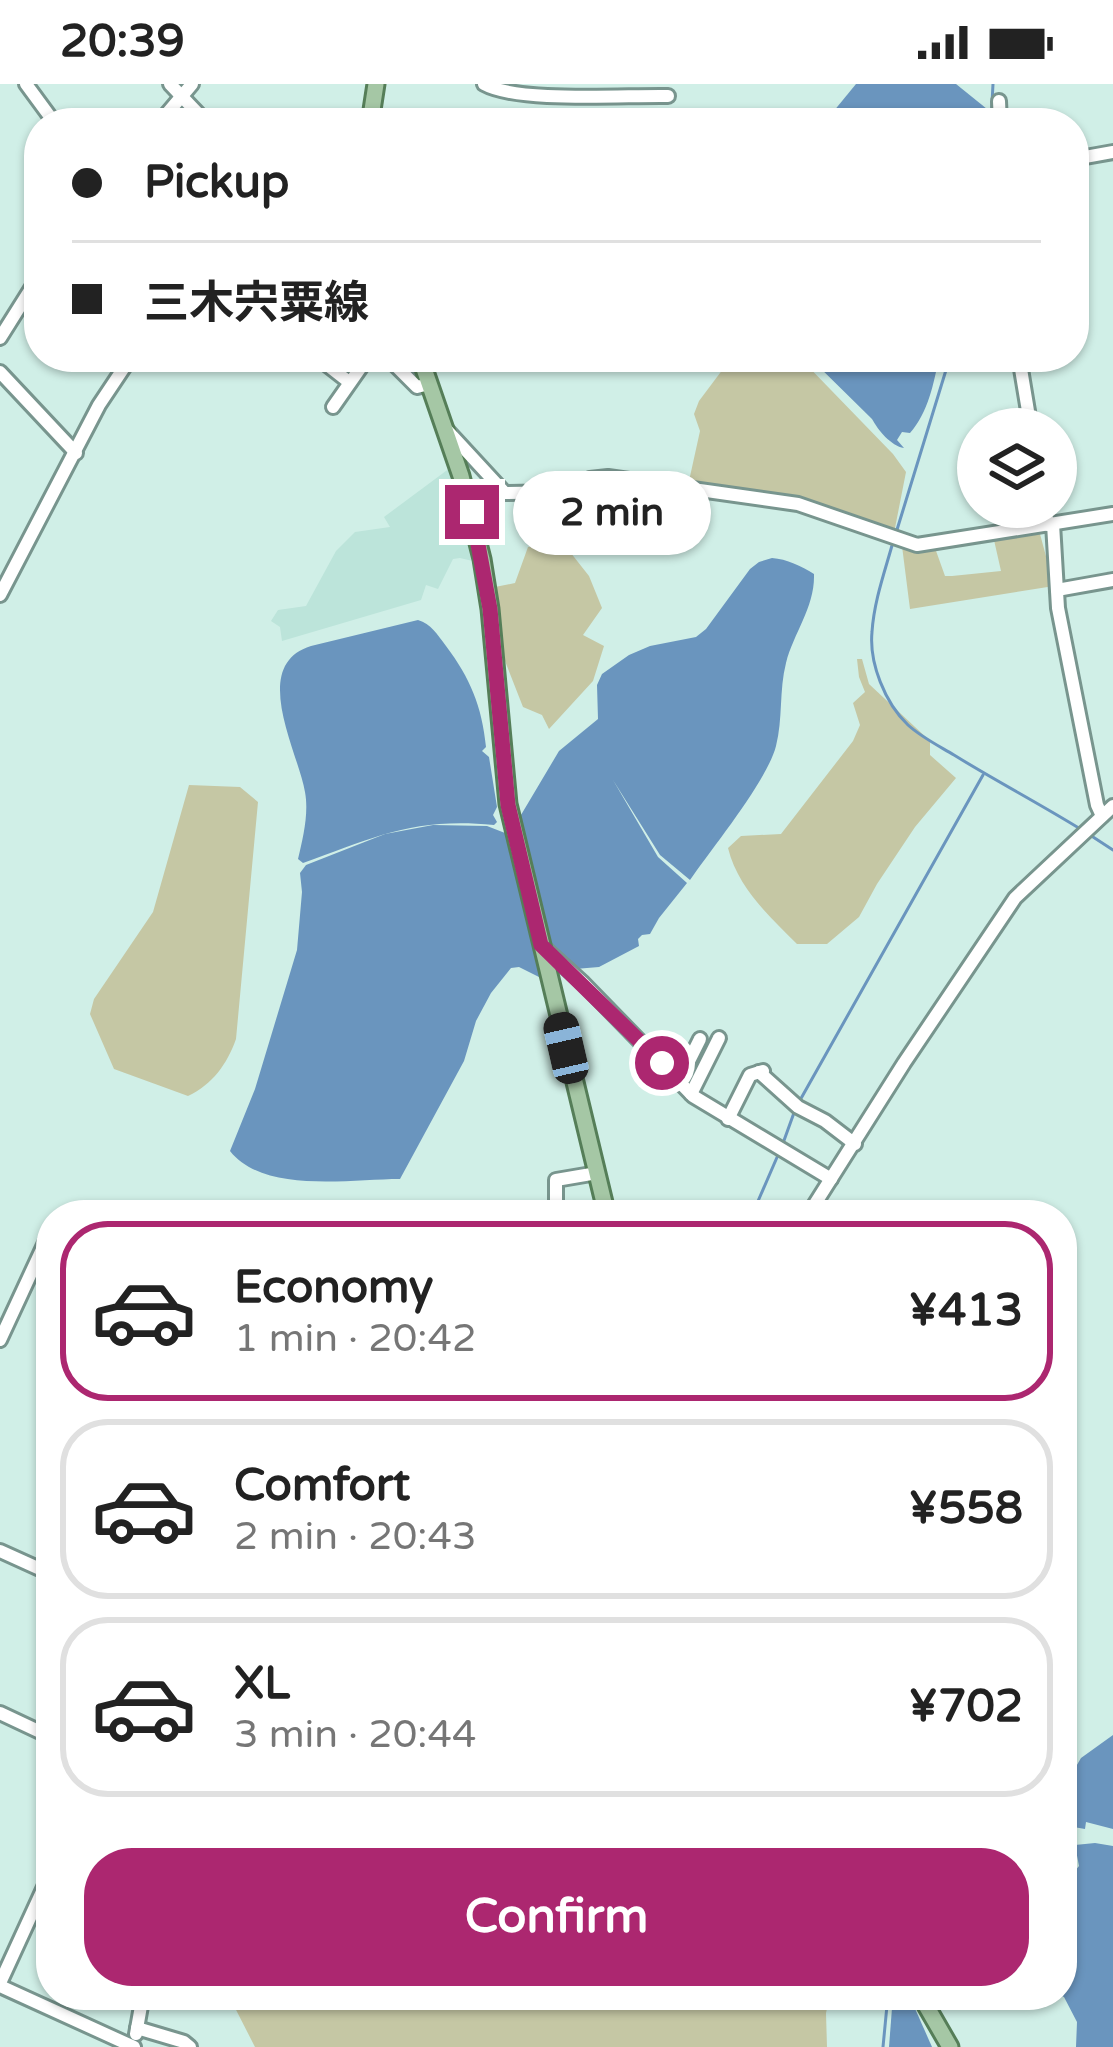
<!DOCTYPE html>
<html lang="en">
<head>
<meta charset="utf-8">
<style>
	:root { --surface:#fff; --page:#f6f6f6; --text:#222; --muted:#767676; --line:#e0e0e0; --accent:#ac2770 }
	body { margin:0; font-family:"Varela Round","Noto Sans JP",sans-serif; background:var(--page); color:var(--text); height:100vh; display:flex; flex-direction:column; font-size:45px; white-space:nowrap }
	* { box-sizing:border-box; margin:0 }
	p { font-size:39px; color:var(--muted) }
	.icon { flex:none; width:66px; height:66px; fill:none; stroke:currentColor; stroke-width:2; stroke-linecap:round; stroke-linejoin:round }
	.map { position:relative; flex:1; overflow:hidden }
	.sheet { position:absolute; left:36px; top:1116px; width:1041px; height:810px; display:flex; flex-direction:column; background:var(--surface); border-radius:48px; box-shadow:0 3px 9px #0004 }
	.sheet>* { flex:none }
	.banner { position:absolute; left:24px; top:24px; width:1065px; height:264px; border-radius:48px; box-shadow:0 3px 9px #0004; display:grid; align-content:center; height:264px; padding:0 48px; background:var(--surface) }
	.tools { position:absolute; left:957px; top:324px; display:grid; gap:24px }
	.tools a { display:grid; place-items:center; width:120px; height:120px; border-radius:50%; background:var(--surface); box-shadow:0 3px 9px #0004; font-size:60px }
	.end { position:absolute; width:54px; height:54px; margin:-27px; border:15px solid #ac2770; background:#fff; box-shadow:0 0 0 6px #fff }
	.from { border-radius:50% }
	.bubble { position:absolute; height:84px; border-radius:42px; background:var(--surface); box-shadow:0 3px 9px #0004; font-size:39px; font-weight:700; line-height:84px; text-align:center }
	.car { position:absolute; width:36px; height:72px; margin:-36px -18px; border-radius:15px; box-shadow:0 0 9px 3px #0007; background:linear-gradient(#222 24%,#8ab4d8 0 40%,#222 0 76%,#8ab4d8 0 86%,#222 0) }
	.banner b { display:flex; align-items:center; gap:42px; height:114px; font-size:45px }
	.banner b+b { border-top:3px solid var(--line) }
	.banner i { width:30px; height:30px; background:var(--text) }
	ul { padding:21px 0 0; list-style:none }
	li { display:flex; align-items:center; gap:36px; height:180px; margin:0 24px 18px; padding:0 24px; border:6px solid var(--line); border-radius:48px }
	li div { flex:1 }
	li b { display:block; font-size:45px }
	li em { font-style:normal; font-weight:700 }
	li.selected { border-color:var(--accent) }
	li>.icon { width:108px; height:108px; stroke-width:1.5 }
	.primary-button { display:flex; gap:24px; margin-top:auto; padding:24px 48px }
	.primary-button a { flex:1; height:138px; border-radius:48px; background:var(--accent); color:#fff; font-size:48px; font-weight:700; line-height:138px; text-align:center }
	.status { display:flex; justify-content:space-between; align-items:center; height:84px; padding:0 60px; background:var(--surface); direction:ltr }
	.status svg { height:33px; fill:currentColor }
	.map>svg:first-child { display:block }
</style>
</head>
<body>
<div class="status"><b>20:39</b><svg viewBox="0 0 49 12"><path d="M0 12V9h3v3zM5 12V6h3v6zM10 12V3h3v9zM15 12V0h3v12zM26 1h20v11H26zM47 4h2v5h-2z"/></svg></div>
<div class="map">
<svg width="1113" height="1963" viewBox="0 0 1113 1963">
	<rect width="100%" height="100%" fill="#d0efe7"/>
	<polygon fill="#bce4da" points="454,381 477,478 460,474 453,475 438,505 426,501 421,516 282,557 280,543 271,537 278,526 306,522 336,467 355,448 390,443 384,433"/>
	<g fill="#c5c7a4">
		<polygon points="732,273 799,273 893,370 906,388 894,449 807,415 689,397 700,347 694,330 699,317"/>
		<polygon points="1040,450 1054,502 910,525 902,462 935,464 945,492 952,492 1001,487 994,456"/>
		<polygon points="563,459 589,492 602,524 583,551 604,562 593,597 549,645 542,631 523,623 505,577 495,503 515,499 528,463"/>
		<path d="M857 575H862L869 600 930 657V671L956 694 915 743 877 800 859 833 827 860H797C769 832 738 804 728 764L741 752 781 750 853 657 860 641 853 619 865 608 859 593Z"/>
		<path d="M189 701 240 703 258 718 236 955C227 980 213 1000 188 1012L114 985 90 930 94 915 153 828Z"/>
		<polygon points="260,1911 830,1911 826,1929 827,1963 255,1963 232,1918 258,1915"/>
	</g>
	<g fill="#6a95be">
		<polygon points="856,0 956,0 987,25 986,39 824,39"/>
		<path d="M809 273H939C934 299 928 329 910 349L902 348 897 356 904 364C891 362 878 346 872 335Z"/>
		<path d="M772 474C787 475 801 482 814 490 815 523 794 548 786 579 779 606 783 635 776 662 767 697 712 764 690 796L660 771 613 696 658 773 687 799 659 834 650 850 642 851 638 855 639 862 599 883 575 885 550 859 518 736 559 667 598 635 597 601 602 590 629 571 650 562 696 553 706 545 750 485 759 478Z"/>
		<path d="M418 536C431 540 437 550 446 562 470 594 482 622 486 663L482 667 489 673 497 723 493 731 497 738 494 741C415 733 375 753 303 779L298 775C303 754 309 729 305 708 298 667 249 581 311 562Z"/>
		<path d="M433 741 487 742 505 749 541 894 519 883 511 884 491 909 476 937 464 977 400 1095C349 1095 264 1110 230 1067L255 1005 297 866 302 808 300 789 306 781 385 750Z"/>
		<polygon points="1113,1651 1113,1745 1086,1738 1085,1745 1062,1741 1062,1696 1067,1693 1063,1683 1068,1676 1074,1686 1081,1674"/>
		<polygon points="1095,1759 1113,1762 1113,1963 1076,1963 1077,1938 1064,1913 1060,1911 1062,1795 1070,1793 1079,1782 1075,1761"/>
		<polygon points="893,1911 909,1911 932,1963 889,1963"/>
	</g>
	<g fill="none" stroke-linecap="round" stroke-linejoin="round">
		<g stroke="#6a95be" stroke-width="3">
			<polyline points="991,39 993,0"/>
			<polyline points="896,449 950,273"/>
			<path d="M893 458C885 487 874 517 872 548 869 579 885 619 908 641 921 653 939 662 954 671 996 697 1040 720 1082 746"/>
			<polyline points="1090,751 1113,766"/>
			<polyline points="799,1018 983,691"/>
			<polyline points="782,1062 795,1026"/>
			<polyline points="752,1131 778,1071"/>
			<polyline points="883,1963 888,1911"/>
		</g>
		<g stroke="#78958e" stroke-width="18">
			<g id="minor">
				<polyline points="26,0 51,34 60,39"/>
				<polyline points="170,0 207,39"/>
				<path d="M484 0C518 19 624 11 668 12"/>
				<polyline points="999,17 1000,39"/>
				<polyline points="159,39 192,0"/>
				<polyline points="1074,75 1113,68"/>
				<polyline points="0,254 39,192"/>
				<polyline points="317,273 349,298"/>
				<polyline points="387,273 417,303 429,300"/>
				<polyline points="1019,273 1031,345"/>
				<polyline points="0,288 76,369"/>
				<polyline points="333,323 368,273"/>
				<polyline points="446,345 505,409 561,408 590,395 608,393 798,420 917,461 1113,430"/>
				<polyline points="1045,423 1048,441"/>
				<polyline points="1053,440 1058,524 1097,721 1102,732"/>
				<polyline points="1057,506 1113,496"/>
				<polyline points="0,511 99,321 131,273"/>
				<polyline points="541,861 583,899 693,1012 831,1095"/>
				<polyline points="759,988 798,1023 825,1037 855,1060"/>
				<polyline points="679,997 700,955"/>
				<polyline points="691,1010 719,954"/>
				<polyline points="728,1035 750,991 763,987"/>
				<polyline points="556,1131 556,1096 597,1089"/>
				<polyline points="808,1131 904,979 1015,814 1113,722"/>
				<polyline points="0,1256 51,1146"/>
				<polyline points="0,1467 51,1490"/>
				<polyline points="0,1629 51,1653"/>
				<polyline points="0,1899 51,1788"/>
				<polyline points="0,1902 134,1963"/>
				<polyline points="137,1944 184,1958 190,1963"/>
				<polyline points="136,1950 143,1911"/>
			</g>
		</g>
		<g stroke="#557e58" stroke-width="21">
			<g id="major">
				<polyline points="370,39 376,0"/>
				<polyline points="420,273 461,392 482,475 490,525 508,720 607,1131"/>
				<polyline points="920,1911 950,1963"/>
			</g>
		</g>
		<use href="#minor" stroke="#fff" stroke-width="12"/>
		<use href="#major" stroke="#a5c7a5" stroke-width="15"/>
	</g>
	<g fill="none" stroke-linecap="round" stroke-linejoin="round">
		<polyline stroke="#ac2770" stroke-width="15" points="472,428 490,525 508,721 541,861 662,979"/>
	</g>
</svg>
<div class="tools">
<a><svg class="icon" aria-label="layers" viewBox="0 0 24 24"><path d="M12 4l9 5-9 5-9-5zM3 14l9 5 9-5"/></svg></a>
</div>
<i class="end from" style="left:662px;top:979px"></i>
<i class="end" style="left:472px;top:428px"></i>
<div class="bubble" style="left:513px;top:387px;width:198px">2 min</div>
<i class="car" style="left:566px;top:964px;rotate:347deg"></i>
<div class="banner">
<b><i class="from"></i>Pickup</b>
<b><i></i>三木宍粟線</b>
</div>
<section class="sheet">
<ul>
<li class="selected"><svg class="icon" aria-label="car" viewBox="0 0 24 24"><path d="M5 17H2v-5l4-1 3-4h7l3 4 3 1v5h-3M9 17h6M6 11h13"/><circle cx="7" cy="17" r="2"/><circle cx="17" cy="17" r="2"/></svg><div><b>Economy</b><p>1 min · 20:42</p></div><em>¥413</em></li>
<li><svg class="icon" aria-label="car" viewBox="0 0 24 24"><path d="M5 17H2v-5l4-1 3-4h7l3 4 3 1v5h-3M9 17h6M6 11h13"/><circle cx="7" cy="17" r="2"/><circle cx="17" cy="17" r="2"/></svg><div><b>Comfort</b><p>2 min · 20:43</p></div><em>¥558</em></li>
<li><svg class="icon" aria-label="car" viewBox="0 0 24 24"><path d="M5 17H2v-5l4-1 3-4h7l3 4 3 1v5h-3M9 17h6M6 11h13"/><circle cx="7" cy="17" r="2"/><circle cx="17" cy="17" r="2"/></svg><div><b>XL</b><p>3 min · 20:44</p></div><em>¥702</em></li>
</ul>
<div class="primary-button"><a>Confirm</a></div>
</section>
</div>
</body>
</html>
